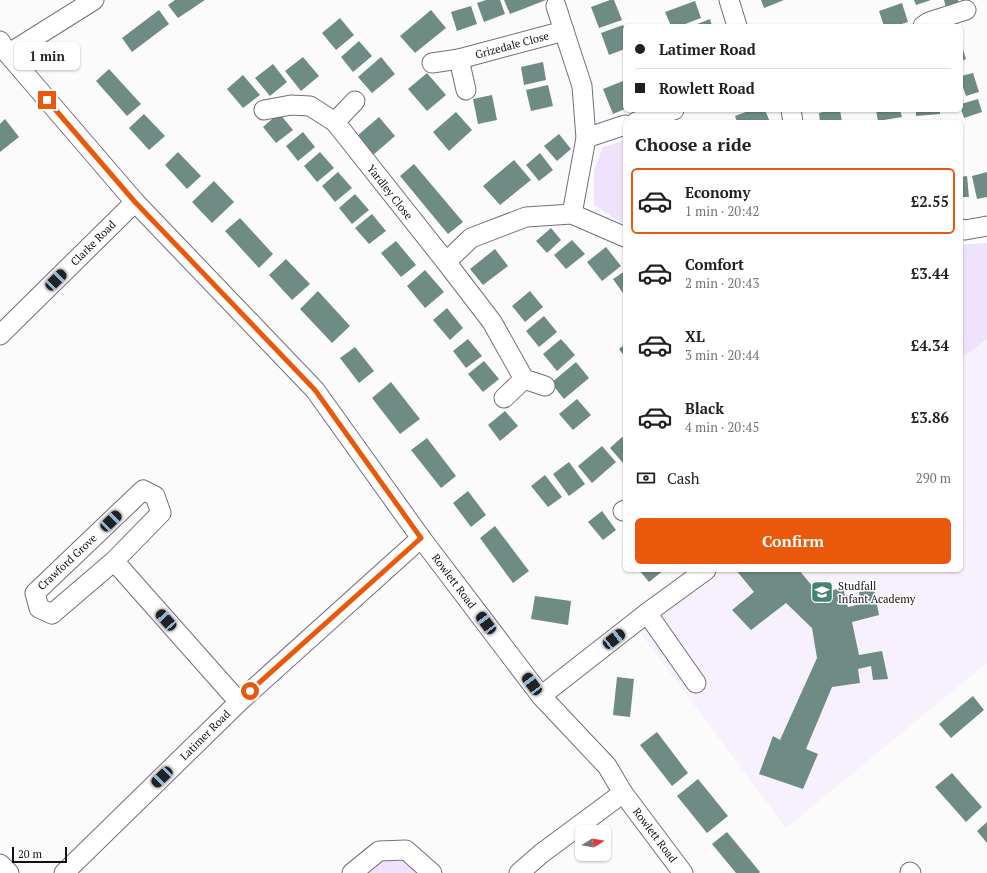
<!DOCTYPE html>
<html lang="en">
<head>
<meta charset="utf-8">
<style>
	:root { --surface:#fff; --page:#f2f2f2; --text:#202124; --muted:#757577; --line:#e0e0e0; --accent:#ea580c }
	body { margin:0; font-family:"PT Serif",serif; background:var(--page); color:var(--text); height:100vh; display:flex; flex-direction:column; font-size:15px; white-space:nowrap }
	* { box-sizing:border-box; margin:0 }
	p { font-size:13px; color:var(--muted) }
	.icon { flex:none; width:22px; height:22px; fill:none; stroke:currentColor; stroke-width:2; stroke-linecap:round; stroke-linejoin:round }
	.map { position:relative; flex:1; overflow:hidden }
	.details { position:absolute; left:623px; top:120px; width:340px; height:452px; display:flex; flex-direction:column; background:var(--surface); border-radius:6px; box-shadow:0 1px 3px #0004 }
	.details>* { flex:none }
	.hud { position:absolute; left:623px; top:24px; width:340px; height:88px; border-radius:6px; box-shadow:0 1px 3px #0004; display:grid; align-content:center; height:88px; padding:0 12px; background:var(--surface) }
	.needle { width:26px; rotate:79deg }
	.tools { position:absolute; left:575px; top:825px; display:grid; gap:8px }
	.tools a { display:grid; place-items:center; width:36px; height:36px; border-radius:6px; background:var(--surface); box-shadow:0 1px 3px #0004; font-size:20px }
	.scale { position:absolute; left:12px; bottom:10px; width:55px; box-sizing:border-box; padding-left:4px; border:2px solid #120e16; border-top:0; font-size:11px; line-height:14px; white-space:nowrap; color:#120e16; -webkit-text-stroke:3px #fff; paint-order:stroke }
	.end { position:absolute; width:18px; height:18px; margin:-9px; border:5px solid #ea580c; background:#fff; box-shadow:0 0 0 2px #fff }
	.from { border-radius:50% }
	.bubble { position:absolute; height:28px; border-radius:6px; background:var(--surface); box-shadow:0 1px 3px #0004; font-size:13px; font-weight:700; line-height:28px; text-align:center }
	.car { position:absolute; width:12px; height:24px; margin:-12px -6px; border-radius:5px; box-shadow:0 0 3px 1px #0007; background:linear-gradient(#222 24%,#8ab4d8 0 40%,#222 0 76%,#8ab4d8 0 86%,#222 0) }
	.hud b { display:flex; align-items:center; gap:14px; height:38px; font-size:15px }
	.hud b+b { border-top:1px solid var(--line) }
	.hud i { width:10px; height:10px; background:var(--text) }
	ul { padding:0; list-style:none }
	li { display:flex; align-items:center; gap:12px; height:66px; margin:0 8px 6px; padding:0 4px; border:2px solid transparent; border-radius:6px }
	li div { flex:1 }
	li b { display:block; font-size:15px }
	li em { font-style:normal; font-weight:700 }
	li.selected { border-color:var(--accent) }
	li>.icon { width:36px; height:36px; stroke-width:1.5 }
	h2 { padding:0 12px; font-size:18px; line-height:48px }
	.pay { display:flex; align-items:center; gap:10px; height:44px; padding:0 12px; font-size:15px }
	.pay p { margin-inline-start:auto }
	.button { display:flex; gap:8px; margin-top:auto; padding:8px 12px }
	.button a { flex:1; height:46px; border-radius:6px; background:var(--accent); color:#fff; font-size:16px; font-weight:700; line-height:46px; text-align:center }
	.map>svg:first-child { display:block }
</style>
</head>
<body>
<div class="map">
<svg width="987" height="873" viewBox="0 0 987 873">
	<rect width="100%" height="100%" fill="#fbfbfb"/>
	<polygon fill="#f7f0fd" points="987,339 987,663 786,828 627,615 686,570 961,570 961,359"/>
	<g fill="#efe2fd">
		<polygon points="625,140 625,225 594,205 594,170 603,147"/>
		<polygon points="987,243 987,339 961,359 961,245"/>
		<path d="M399 858 406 863 416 873H365C372 861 386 859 399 858Z"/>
	</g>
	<g fill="#6e8c84">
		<polygon points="175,0 205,0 178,18 168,5"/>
		<polygon points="486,0 500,0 505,14 484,22 477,3"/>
		<polygon points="504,0 546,0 510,14"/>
		<polygon points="610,0 614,0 622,20 599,28 591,7"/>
		<polygon points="761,0 784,0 764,8"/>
		<polygon points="914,0 931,0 916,5"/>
		<polygon points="944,0 958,0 959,4 946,8"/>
		<polygon points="695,1 701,18 680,26 671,26 665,12"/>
		<polygon points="902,3 908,22 895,26 884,26 879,11"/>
		<polygon points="471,6 477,24 457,31 451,12"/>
		<polygon points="159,10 169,24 132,52 122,38"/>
		<polygon points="431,10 446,28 415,53 400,36"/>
		<polygon points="340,18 354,35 336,50 322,33"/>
		<polygon points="710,19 712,26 692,26"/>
		<polygon points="623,25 625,29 625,49 609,55 601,33"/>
		<polygon points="359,41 372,56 353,72 341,57"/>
		<polygon points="961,43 966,59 961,61"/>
		<polygon points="303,57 319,76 301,91 285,71"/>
		<polygon points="381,57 395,74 372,93 358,77"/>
		<polygon points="543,62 546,80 524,85 521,67"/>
		<polygon points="273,64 287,82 270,96 255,78"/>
		<polygon points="109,69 141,104 127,116 96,81"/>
		<polygon points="427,73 446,95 427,111 408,89"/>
		<polygon points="973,73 979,92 966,96 961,81 961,76"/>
		<polygon points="243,75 260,95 243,108 227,89"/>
		<polygon points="623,81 625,88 625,109 613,114 603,89"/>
		<polygon points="548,85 553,106 531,111 526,90"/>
		<polygon points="492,95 497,120 478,124 473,99"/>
		<polygon points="978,99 982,112 964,118 961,109 961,104"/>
		<polygon points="751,110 765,110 770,122 737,122 735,116"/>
		<polygon points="832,110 840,110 842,122 820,122 819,113"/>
		<polygon points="876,110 900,110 902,117 878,121"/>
		<polygon points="916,110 940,110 940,114 916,116"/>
		<polygon points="456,112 472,130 449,151 433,132"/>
		<polygon points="279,113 293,130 276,143 263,127"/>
		<polygon points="144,114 165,136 149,150 129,128"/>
		<polygon points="379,117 395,136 373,155 357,136"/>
		<polygon points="5,119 19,137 0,152 0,124"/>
		<polygon points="303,132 315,147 298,161 286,146"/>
		<polygon points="559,134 571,149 557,161 544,146"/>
		<polygon points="178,152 201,176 187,189 165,165"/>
		<polygon points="320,152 334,168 317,182 304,166"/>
		<polygon points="540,153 553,170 539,181 526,165"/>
		<polygon points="514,160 531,180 500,205 483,186"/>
		<polygon points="414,164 463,222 448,234 400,176"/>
		<polygon points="338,172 352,188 335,202 322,186"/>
		<polygon points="987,172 987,197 977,199 972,176"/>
		<polygon points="967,176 969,197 961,197 961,177"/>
		<polygon points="214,181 234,202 212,223 192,202"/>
		<polygon points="355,194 369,210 352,224 339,208"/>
		<polygon points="372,214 386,231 369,244 355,228"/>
		<polygon points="240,218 273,254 259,268 225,231"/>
		<polygon points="551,228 561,240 547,253 536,241"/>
		<polygon points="572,240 585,254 566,269 554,255"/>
		<polygon points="396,241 416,265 401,277 381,253"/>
		<polygon points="606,247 621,266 602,281 587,262"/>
		<polygon points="495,249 508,266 483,285 470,269"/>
		<polygon points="286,259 310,284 292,300 269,275"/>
		<polygon points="425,270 444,292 425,308 407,286"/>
		<polygon points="625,271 625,296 613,279"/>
		<polygon points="318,291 350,326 332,343 300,309"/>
		<polygon points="530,291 543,307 525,322 512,306"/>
		<polygon points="447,308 463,328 450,340 433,320"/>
		<polygon points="544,316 557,332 539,347 526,331"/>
		<polygon points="468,339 482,356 466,368 453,351"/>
		<polygon points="561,339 575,355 557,371 543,354"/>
		<polygon points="625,344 625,357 619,349"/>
		<polygon points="355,347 374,371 359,383 340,358"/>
		<polygon points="484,361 499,379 483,392 468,374"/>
		<polygon points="576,362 589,378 564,399 551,383"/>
		<polygon points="391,382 420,419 400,434 372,398"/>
		<polygon points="577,399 591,415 573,430 559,414"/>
		<polygon points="505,411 518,426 500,441 488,425"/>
		<polygon points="622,437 625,440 625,462 623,463 610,448"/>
		<polygon points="427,438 456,476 441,488 411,450"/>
		<polygon points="602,446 616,462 592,483 578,466"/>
		<polygon points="569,462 585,484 569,496 553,474"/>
		<polygon points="545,475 562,497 548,507 531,486"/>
		<polygon points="468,491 486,515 471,527 453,503"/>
		<polygon points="602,511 616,530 603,540 588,522"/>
		<polygon points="495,526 529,571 513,583 480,538"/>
		<polygon points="639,570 664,570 649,582"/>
		<polygon points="736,570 799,570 818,593 843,588 848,607 861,604 859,592 874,589 879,615 852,622 859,655 882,651 888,679 873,680 871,666 858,669 860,683 832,687 806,749 818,754 803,789 759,774 773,736 780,740 817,658 812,628 786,603 751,630 732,610 754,592"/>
		<polygon points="535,596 571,601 568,625 531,619"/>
		<polygon points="617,677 634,679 630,717 613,715"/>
		<polygon points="973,696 984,710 951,738 939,724"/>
		<polygon points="657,732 688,773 672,786 640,745"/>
		<polygon points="952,773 982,807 966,822 935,787"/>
		<polygon points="698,779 728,816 707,833 677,796"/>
		<polygon points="987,822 987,843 977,831"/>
		<polygon points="727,832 760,872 759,873 736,873 712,844"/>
	</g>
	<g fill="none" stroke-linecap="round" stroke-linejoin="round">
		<g stroke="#766b81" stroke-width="21">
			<g id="minor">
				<polyline points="729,0 737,26"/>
				<polyline points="556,6 564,31"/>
				<polyline points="923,26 929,22 966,10"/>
				<polyline points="0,41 8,54 135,202 315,390 421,538 541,696 607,766 623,793 683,873"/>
				<polyline points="8,54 94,0"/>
				<polyline points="459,59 466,90"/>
				<polyline points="432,63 459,59 564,31 582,86 586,138 572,214"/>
				<polyline points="264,110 291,105 310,106 335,122 446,262 471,238 526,217 572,214 625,237"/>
				<polyline points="791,110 793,122"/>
				<polyline points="335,122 355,101"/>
				<polyline points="636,122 674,110"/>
				<polyline points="586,138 625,125"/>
				<polyline points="961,229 965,230 987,226"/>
				<polyline points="446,262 492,322 524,379 545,386"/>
				<polyline points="0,335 135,202"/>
				<polyline points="504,398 524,379"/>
				<polyline points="623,511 625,510"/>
				<polyline points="114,561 161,513 155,496 143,490 35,593 39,608 52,614 114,561 239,702"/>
				<polyline points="647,613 706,570"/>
				<polyline points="541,696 647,613 696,683"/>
				<polyline points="0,864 9,873"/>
				<polyline points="910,872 911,873"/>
				<polyline points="64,873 239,702 421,538"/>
				<polyline points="352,873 379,851 406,850 432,873"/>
				<polyline points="519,873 542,853 623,793"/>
			</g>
		</g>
		<use href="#minor" stroke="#fff" stroke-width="19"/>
	</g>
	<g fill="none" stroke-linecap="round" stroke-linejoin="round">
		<polyline stroke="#ea580c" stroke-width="5" points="47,100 135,202 315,390 421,538 250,691"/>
	</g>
	<defs>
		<g id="school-square" transform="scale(1.15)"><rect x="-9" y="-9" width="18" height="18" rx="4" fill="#428373" stroke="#fff"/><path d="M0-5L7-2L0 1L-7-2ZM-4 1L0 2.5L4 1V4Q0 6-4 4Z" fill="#fff"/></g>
	</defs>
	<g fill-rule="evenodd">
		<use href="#school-square" x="822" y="592"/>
	</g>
	<g text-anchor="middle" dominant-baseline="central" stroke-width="3" stroke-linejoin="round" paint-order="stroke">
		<g font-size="11" fill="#120e16" stroke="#fff">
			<text transform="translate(512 45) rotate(-15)">Grizedale Close</text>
			<text transform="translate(390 192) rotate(52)">Yardley Close</text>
			<text transform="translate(93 243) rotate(-45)">Clarke Road</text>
			<text transform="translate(67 562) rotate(-43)">Crawford Grove</text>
			<text transform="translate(454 581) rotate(53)">Rowlett Road</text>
			<text transform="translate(205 735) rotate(-45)">Latimer Road</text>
			<text transform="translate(655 835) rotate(53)">Rowlett Road</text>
		</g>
		<g font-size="11" fill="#120e16" stroke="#fff" text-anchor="start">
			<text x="838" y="586">Studfall<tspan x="838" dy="13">Infant Academy</tspan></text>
		</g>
	</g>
</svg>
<div class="tools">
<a><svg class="needle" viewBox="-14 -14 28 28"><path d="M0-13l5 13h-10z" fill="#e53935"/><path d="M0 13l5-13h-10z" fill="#757577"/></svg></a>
</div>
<div class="scale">20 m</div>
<i class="end from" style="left:250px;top:691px"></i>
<i class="end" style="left:47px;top:100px"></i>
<div class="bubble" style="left:14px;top:42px;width:66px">1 min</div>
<i class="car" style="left:56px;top:280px;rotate:45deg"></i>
<i class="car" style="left:111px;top:521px;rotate:46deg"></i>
<i class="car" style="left:166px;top:620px;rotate:318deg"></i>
<i class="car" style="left:486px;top:623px;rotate:323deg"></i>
<i class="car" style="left:614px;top:639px;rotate:52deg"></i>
<i class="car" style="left:532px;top:684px;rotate:323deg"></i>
<i class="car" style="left:162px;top:777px;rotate:226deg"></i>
<div class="hud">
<b><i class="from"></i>Latimer Road</b>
<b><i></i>Rowlett Road</b>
</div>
<section class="details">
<h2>Choose a ride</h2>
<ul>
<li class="selected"><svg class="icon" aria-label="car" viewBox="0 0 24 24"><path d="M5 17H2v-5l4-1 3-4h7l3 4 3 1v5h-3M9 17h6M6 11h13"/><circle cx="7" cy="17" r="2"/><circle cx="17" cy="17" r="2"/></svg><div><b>Economy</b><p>1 min · 20:42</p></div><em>£2.55</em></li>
<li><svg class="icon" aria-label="car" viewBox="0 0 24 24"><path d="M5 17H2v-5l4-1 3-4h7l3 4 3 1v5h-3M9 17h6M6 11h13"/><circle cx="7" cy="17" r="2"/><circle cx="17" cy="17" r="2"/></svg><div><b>Comfort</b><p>2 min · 20:43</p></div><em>£3.44</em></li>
<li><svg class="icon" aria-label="car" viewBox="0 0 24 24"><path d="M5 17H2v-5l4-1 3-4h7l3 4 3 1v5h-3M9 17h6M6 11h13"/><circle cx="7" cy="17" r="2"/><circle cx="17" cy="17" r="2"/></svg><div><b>XL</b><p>3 min · 20:44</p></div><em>£4.34</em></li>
<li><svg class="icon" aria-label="car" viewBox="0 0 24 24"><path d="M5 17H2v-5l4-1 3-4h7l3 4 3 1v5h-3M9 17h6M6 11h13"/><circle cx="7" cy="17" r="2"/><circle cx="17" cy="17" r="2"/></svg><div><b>Black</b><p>4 min · 20:45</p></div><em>£3.86</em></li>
</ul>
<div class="pay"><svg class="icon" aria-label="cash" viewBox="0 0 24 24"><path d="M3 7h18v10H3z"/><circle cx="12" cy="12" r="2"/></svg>Cash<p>290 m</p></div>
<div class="button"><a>Confirm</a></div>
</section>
</div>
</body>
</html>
